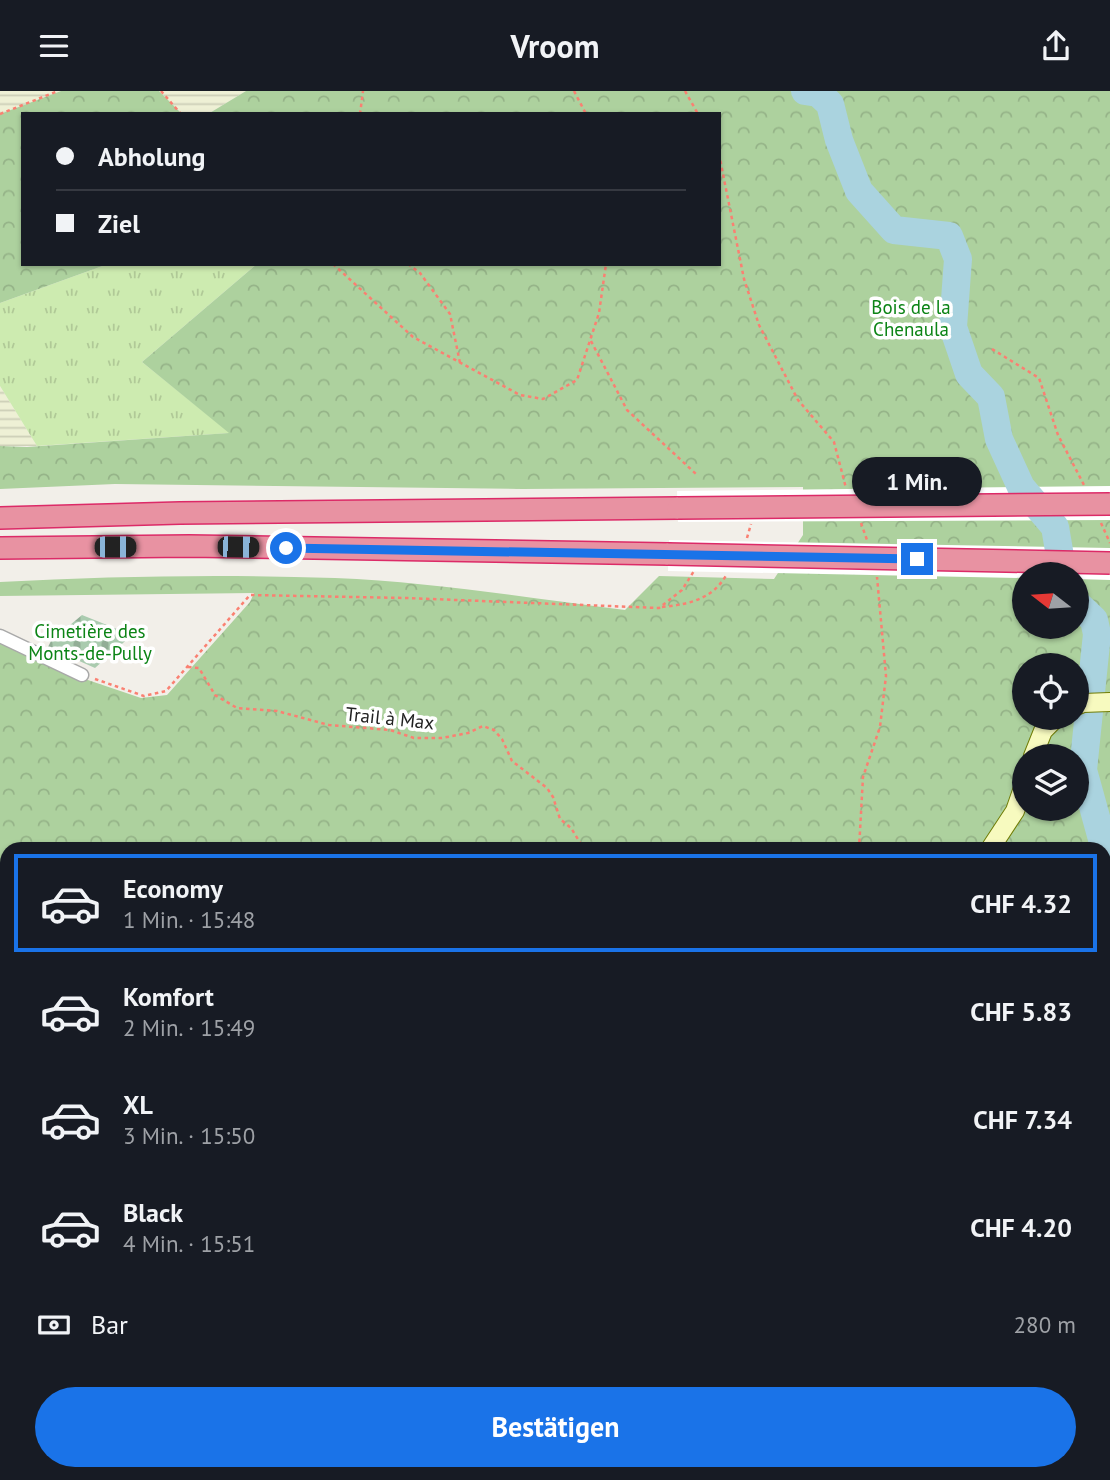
<!DOCTYPE html>
<html lang="de">
<head>
<meta charset="utf-8">
<style>
	:root { --surface:#171b24; --page:#20242c; --text:#f1f3f6; --muted:#9ea1a6; --line:#363941; --accent:#1a73e8 }
	body { margin:0; font-family:"PT Sans",sans-serif; background:var(--page); color:var(--text); height:100vh; display:flex; flex-direction:column; font-size:26px; white-space:nowrap }
	* { box-sizing:border-box; margin:0 }
	p { font-size:23px; color:var(--muted) }
	.icon { flex:none; width:38px; height:38px; fill:none; stroke:currentColor; stroke-width:2; stroke-linecap:round; stroke-linejoin:round }
	.map { position:relative; flex:1; overflow:hidden }
	.details { position:absolute; left:0px; top:751px; width:1111px; height:639px; display:flex; flex-direction:column; background:var(--surface); border-radius:21px 21px 0 0; box-shadow:0 2px 5px #0004 }
	.details>* { flex:none }
	.guide { position:absolute; left:21px; top:21px; width:700px; height:154px; border-radius:0px; box-shadow:0 2px 5px #0004; display:grid; align-content:center; height:154px; padding:0 35px; background:var(--surface) }
	.needle { width:46px; rotate:287deg }
	.tools { position:absolute; left:1012px; top:471px; display:grid; gap:14px }
	.tools a { display:grid; place-items:center; width:77px; height:77px; border-radius:50%; background:var(--surface); box-shadow:0 2px 5px #0004; font-size:35px }
	.end { position:absolute; width:32px; height:32px; margin:-16px; border:9px solid #1a73e8; background:#fff; box-shadow:0 0 0 4px #fff }
	.from { border-radius:50% }
	.bubble { position:absolute; height:49px; border-radius:24px; background:var(--surface); box-shadow:0 2px 5px #0004; font-size:23px; font-weight:800; line-height:49px; text-align:center }
	.car { position:absolute; width:21px; height:42px; margin:-21px -10px; border-radius:9px; box-shadow:0 0 5px 2px #0007; background:linear-gradient(#222 24%,#8ab4d8 0 40%,#222 0 76%,#8ab4d8 0 86%,#222 0) }
	.guide b { display:flex; align-items:center; gap:24px; height:66px; font-size:26px }
	.guide b+b { border-top:2px solid var(--line) }
	.guide i { width:18px; height:18px; background:var(--text) }
	ul { padding:12px 0 0; list-style:none }
	li { display:flex; align-items:center; gap:21px; height:98px; margin:0 14px 10px; padding:0 21px; border:4px solid transparent; border-radius:0px }
	li div { flex:1 }
	li b { display:block; font-size:26px }
	li em { font-style:normal; font-weight:800 }
	li.active { border-color:var(--accent) }
	li>.icon { width:63px; height:63px; stroke-width:1.5 }
	.pay { display:flex; align-items:center; gap:18px; height:77px; padding:0 35px; font-size:26px }
	.pay p { margin-inline-start:auto }
	.cta { display:flex; gap:14px; margin-top:auto; padding:14px 35px }
	.cta a { flex:1; height:80px; border-radius:42px; background:var(--accent); color:#fff; font-size:28px; font-weight:800; line-height:80px; text-align:center }
	header { display:flex; justify-content:space-between; align-items:center; height:91px; padding:0 35px; background:var(--surface); font-size:32px; font-weight:800 }
	.map>svg:first-child { display:block }
</style>
</head>
<body>
<header><svg class="icon" aria-label="menu" viewBox="0 0 24 24"><path d="M4 6h16M4 12h16M4 18h16"/></svg>Vroom<svg class="icon" aria-label="share" viewBox="0 0 24 24"><path d="M12 15V3M7 8l5-5 5 5M5 13v7h14v-7"/></svg></header>
<div class="map">
<svg width="1110" height="1389" viewBox="0 0 1110 1389">
	<defs>
		<pattern id="farmland-rules" width="6" height="5" patternUnits="userSpaceOnUse" patternTransform="scale(1.75)"><rect width="6" height="5" fill="#eef0d5"/><path d="M0 2.5h6" fill="none" stroke="#ccceb7"/></pattern>
		<pattern id="grass-tufts" width="24" height="20" patternUnits="userSpaceOnUse" patternTransform="scale(1.75)"><rect width="24" height="20" fill="#cdebb0"/><path d="M3 7l-1-3M5 7V3M7 7l1-3M15 17l-1-3M17 17v-4M19 17l1-3" fill="none" stroke="#b0c997"/></pattern>
		<pattern id="forest-crowns" width="20" height="18" patternUnits="userSpaceOnUse" patternTransform="scale(1.75)"><rect width="20" height="18" fill="#add19e"/><path d="M2 6a3 3 0 1 1 6 0M12 15a3 3 0 1 1 6 0" fill="none" stroke="#95b388"/></pattern>
		<pattern id="cemetery-stones" width="16" height="16" patternUnits="userSpaceOnUse" patternTransform="scale(1.75)"><rect width="16" height="16" fill="#aacbaf"/><path d="M2 7V4a2 2 0 0 1 4 0v3zM10 15v-3a2 2 0 0 1 4 0v3z" fill="#92ae96"/></pattern>
	</defs>
	<rect width="100%" height="100%" fill="#f2efe9"/>
	<g fill="url(#farmland-rules)">
		<polygon points="0,0 61,0 0,23"/>
		<polygon points="159,0 246,0 208,23 182,23"/>
		<polygon points="0,295 37,355 0,355"/>
	</g>
	<polygon fill="url(#grass-tufts)" points="108,173 257,173 142,271 230,342 37,355 0,295 0,212"/>
	<g fill="url(#forest-crowns)" fill-rule="evenodd">
		<polygon points="61,0 159,0 182,23 23,23 23,173 108,173 0,212 0,23"/>
		<path d="M246 0H1110V1389H0V549L79 586 141 607 167 604 250 511 254 502 0 505V491C111 485 223 483 335 487 432 491 529 507 625 519L659 485 774 488 803 444V396L522 398 115 393 0 398V355L27 356 229 342 142 271 257 173H719V23H208ZM1024 483H1076V536H1024ZM1024 574H1076V626H1024ZM1024 665H1076V718H1024ZM7 758H1104V1382H7Z"/>
	</g>
	<polygon fill="url(#cemetery-stones)" points="82,524 132,544 95,577 48,556 51,550"/>
	<g fill="#fff">
		<polygon points="1110,395 1110,429 678,431 677,400"/>
		<polygon points="669,449 1110,457 1110,489 1076,488 1076,483 1024,483 1024,487 668,480"/>
	</g>
	<g fill="none" stroke-linecap="round" stroke-linejoin="round">
		<g stroke="#aad3df" stroke-width="28">
			<polyline points="805,0 818,2 830,13 839,49 859,100 894,139 949,145 958,168 953,236 969,283 991,306 999,348 1021,396 1055,436 1063,483"/>
			<polyline points="1076,512 1094,529 1097,543 1083,679 1110,777"/>
			<polyline points="1104,1145 1110,1140"/>
			<polyline points="1104,1195 1110,1172"/>
			<polyline points="1104,1304 1110,1315"/>
		</g>
		<g stroke="#a9a9a9" stroke-width="15">
			<g id="street">
				<polyline points="0,545 82,584"/>
				<polyline points="0,1103 7,1104"/>
				<polyline points="365,1382 371,1389"/>
			</g>
		</g>
		<g stroke="#707d05" stroke-width="20">
			<g id="secondary">
				<polyline points="1076,615 1083,612 1110,611"/>
				<polyline points="1033,665 1043,640 1057,626"/>
				<polyline points="990,758 1015,720 1024,694"/>
				<polyline points="529,1389 531,1382"/>
			</g>
		</g>
		<g stroke="#dc2a67" stroke-width="24">
			<g id="highway">
				<polyline points="0,427 180,422 678,417"/>
				<polyline points="0,457 189,455 668,463"/>
			</g>
		</g>
		<g stroke="#fa8072" stroke-width="2.5" stroke-dasharray="3.5 3.5" stroke-linecap="butt">
			<polyline points="161,0 181,23"/>
			<polyline points="574,0 586,23"/>
			<polyline points="685,0 698,23"/>
			<polyline points="0,23 58,0"/>
			<polyline points="360,23 363,0"/>
			<polyline points="719,63 744,188 759,234 798,309 834,351 846,397"/>
			<polyline points="333,173 413,246 520,304 543,308 577,289 599,222 606,173"/>
			<polyline points="408,173 420,182 450,223 460,272"/>
			<polyline points="591,250 627,319 696,383"/>
			<polyline points="992,258 1039,287 1058,344 1084,394"/>
			<polyline points="861,432 867,449"/>
			<polyline points="1101,432 1110,452"/>
			<polyline points="747,447 751,433"/>
			<path d="M662 516C689 513 712 509 727 483"/>
			<polyline points="188,576 199,577 215,604 237,617 277,620 329,634 390,639 414,647 442,647 468,642 483,635 494,639 502,648 512,670 547,697 553,706 560,728 571,737 584,758"/>
			<polyline points="95,588 144,605 166,600 250,504 406,507 659,517 682,499 694,480"/>
			<polyline points="859,758 863,686 880,636 886,585 877,486"/>
			<polyline points="708,1389 708,1382"/>
			<polyline points="967,1389 969,1382"/>
		</g>
		<use href="#street" stroke="#fff" stroke-width="12"/>
		<use href="#secondary" stroke="#f7fabf" stroke-width="18"/>
		<use href="#highway" stroke="#e892a2" stroke-width="21"/>
		<g stroke="#dc2a67" stroke-width="24" stroke-linecap="butt">
			<g id="highway-bridge">
				<polyline points="678,417 1110,413"/>
				<polyline points="668,463 1110,472"/>
			</g>
		</g>
		<use href="#highway-bridge" stroke="#e892a2" stroke-width="21"/>
	</g>
	<g fill="none" stroke-linecap="round" stroke-linejoin="round">
		<polyline stroke="#1a73e8" stroke-width="9" points="286,457 917,468"/>
	</g>
	<g text-anchor="middle" dominant-baseline="central" stroke-width="7" stroke-linejoin="round" paint-order="stroke">
		<g font-size="19" fill="#0c8416" stroke="#fff">
			<text x="911" y="216">Bois de la<tspan x="911" dy="22">Chenaula</tspan></text>
			<text x="90" y="540">Cimetière des<tspan x="90" dy="22">Monts-de-Pully</tspan></text>
		</g>
		<g font-size="19" fill="#222" stroke="#fff">
			<text transform="translate(390 627) rotate(6)">Trail à Max</text>
		</g>
	</g>
</svg>
<div class="tools">
<a><svg class="needle" viewBox="-14 -14 28 28"><path d="M0-13l5 13h-10z" fill="#e53935"/><path d="M0 13l5-13h-10z" fill="#9ea1a6"/></svg></a>
<a><svg class="icon" aria-label="locate" viewBox="0 0 24 24"><circle cx="12" cy="12" r="6"/><path d="M12 2v4M12 18v4M2 12h4M18 12h4"/></svg></a>
<a><svg class="icon" aria-label="layers" viewBox="0 0 24 24"><path d="M12 4l9 5-9 5-9-5zM3 14l9 5 9-5"/></svg></a>
</div>
<i class="end from" style="left:286px;top:457px"></i>
<i class="end" style="left:917px;top:468px"></i>
<div class="bubble" style="left:852px;top:366px;width:130px">1 Min.</div>
<i class="car" style="left:115px;top:456px;rotate:90deg"></i>
<i class="car" style="left:238px;top:456px;rotate:91deg"></i>
<div class="guide">
<b><i class="from"></i>Abholung</b>
<b><i></i>Ziel</b>
</div>
<section class="details">
<ul>
<li class="active"><svg class="icon" aria-label="car" viewBox="0 0 24 24"><path d="M5 17H2v-5l4-1 3-4h7l3 4 3 1v5h-3M9 17h6M6 11h13"/><circle cx="7" cy="17" r="2"/><circle cx="17" cy="17" r="2"/></svg><div><b>Economy</b><p>1 Min. · 15:48</p></div><em>CHF 4.32</em></li>
<li><svg class="icon" aria-label="car" viewBox="0 0 24 24"><path d="M5 17H2v-5l4-1 3-4h7l3 4 3 1v5h-3M9 17h6M6 11h13"/><circle cx="7" cy="17" r="2"/><circle cx="17" cy="17" r="2"/></svg><div><b>Komfort</b><p>2 Min. · 15:49</p></div><em>CHF 5.83</em></li>
<li><svg class="icon" aria-label="car" viewBox="0 0 24 24"><path d="M5 17H2v-5l4-1 3-4h7l3 4 3 1v5h-3M9 17h6M6 11h13"/><circle cx="7" cy="17" r="2"/><circle cx="17" cy="17" r="2"/></svg><div><b>XL</b><p>3 Min. · 15:50</p></div><em>CHF 7.34</em></li>
<li><svg class="icon" aria-label="car" viewBox="0 0 24 24"><path d="M5 17H2v-5l4-1 3-4h7l3 4 3 1v5h-3M9 17h6M6 11h13"/><circle cx="7" cy="17" r="2"/><circle cx="17" cy="17" r="2"/></svg><div><b>Black</b><p>4 Min. · 15:51</p></div><em>CHF 4.20</em></li>
</ul>
<div class="pay"><svg class="icon" aria-label="cash" viewBox="0 0 24 24"><path d="M3 7h18v10H3z"/><circle cx="12" cy="12" r="2"/></svg>Bar<p>280 m</p></div>
<div class="cta"><a>Bestätigen</a></div>
</section>
</div>
</body>
</html>
